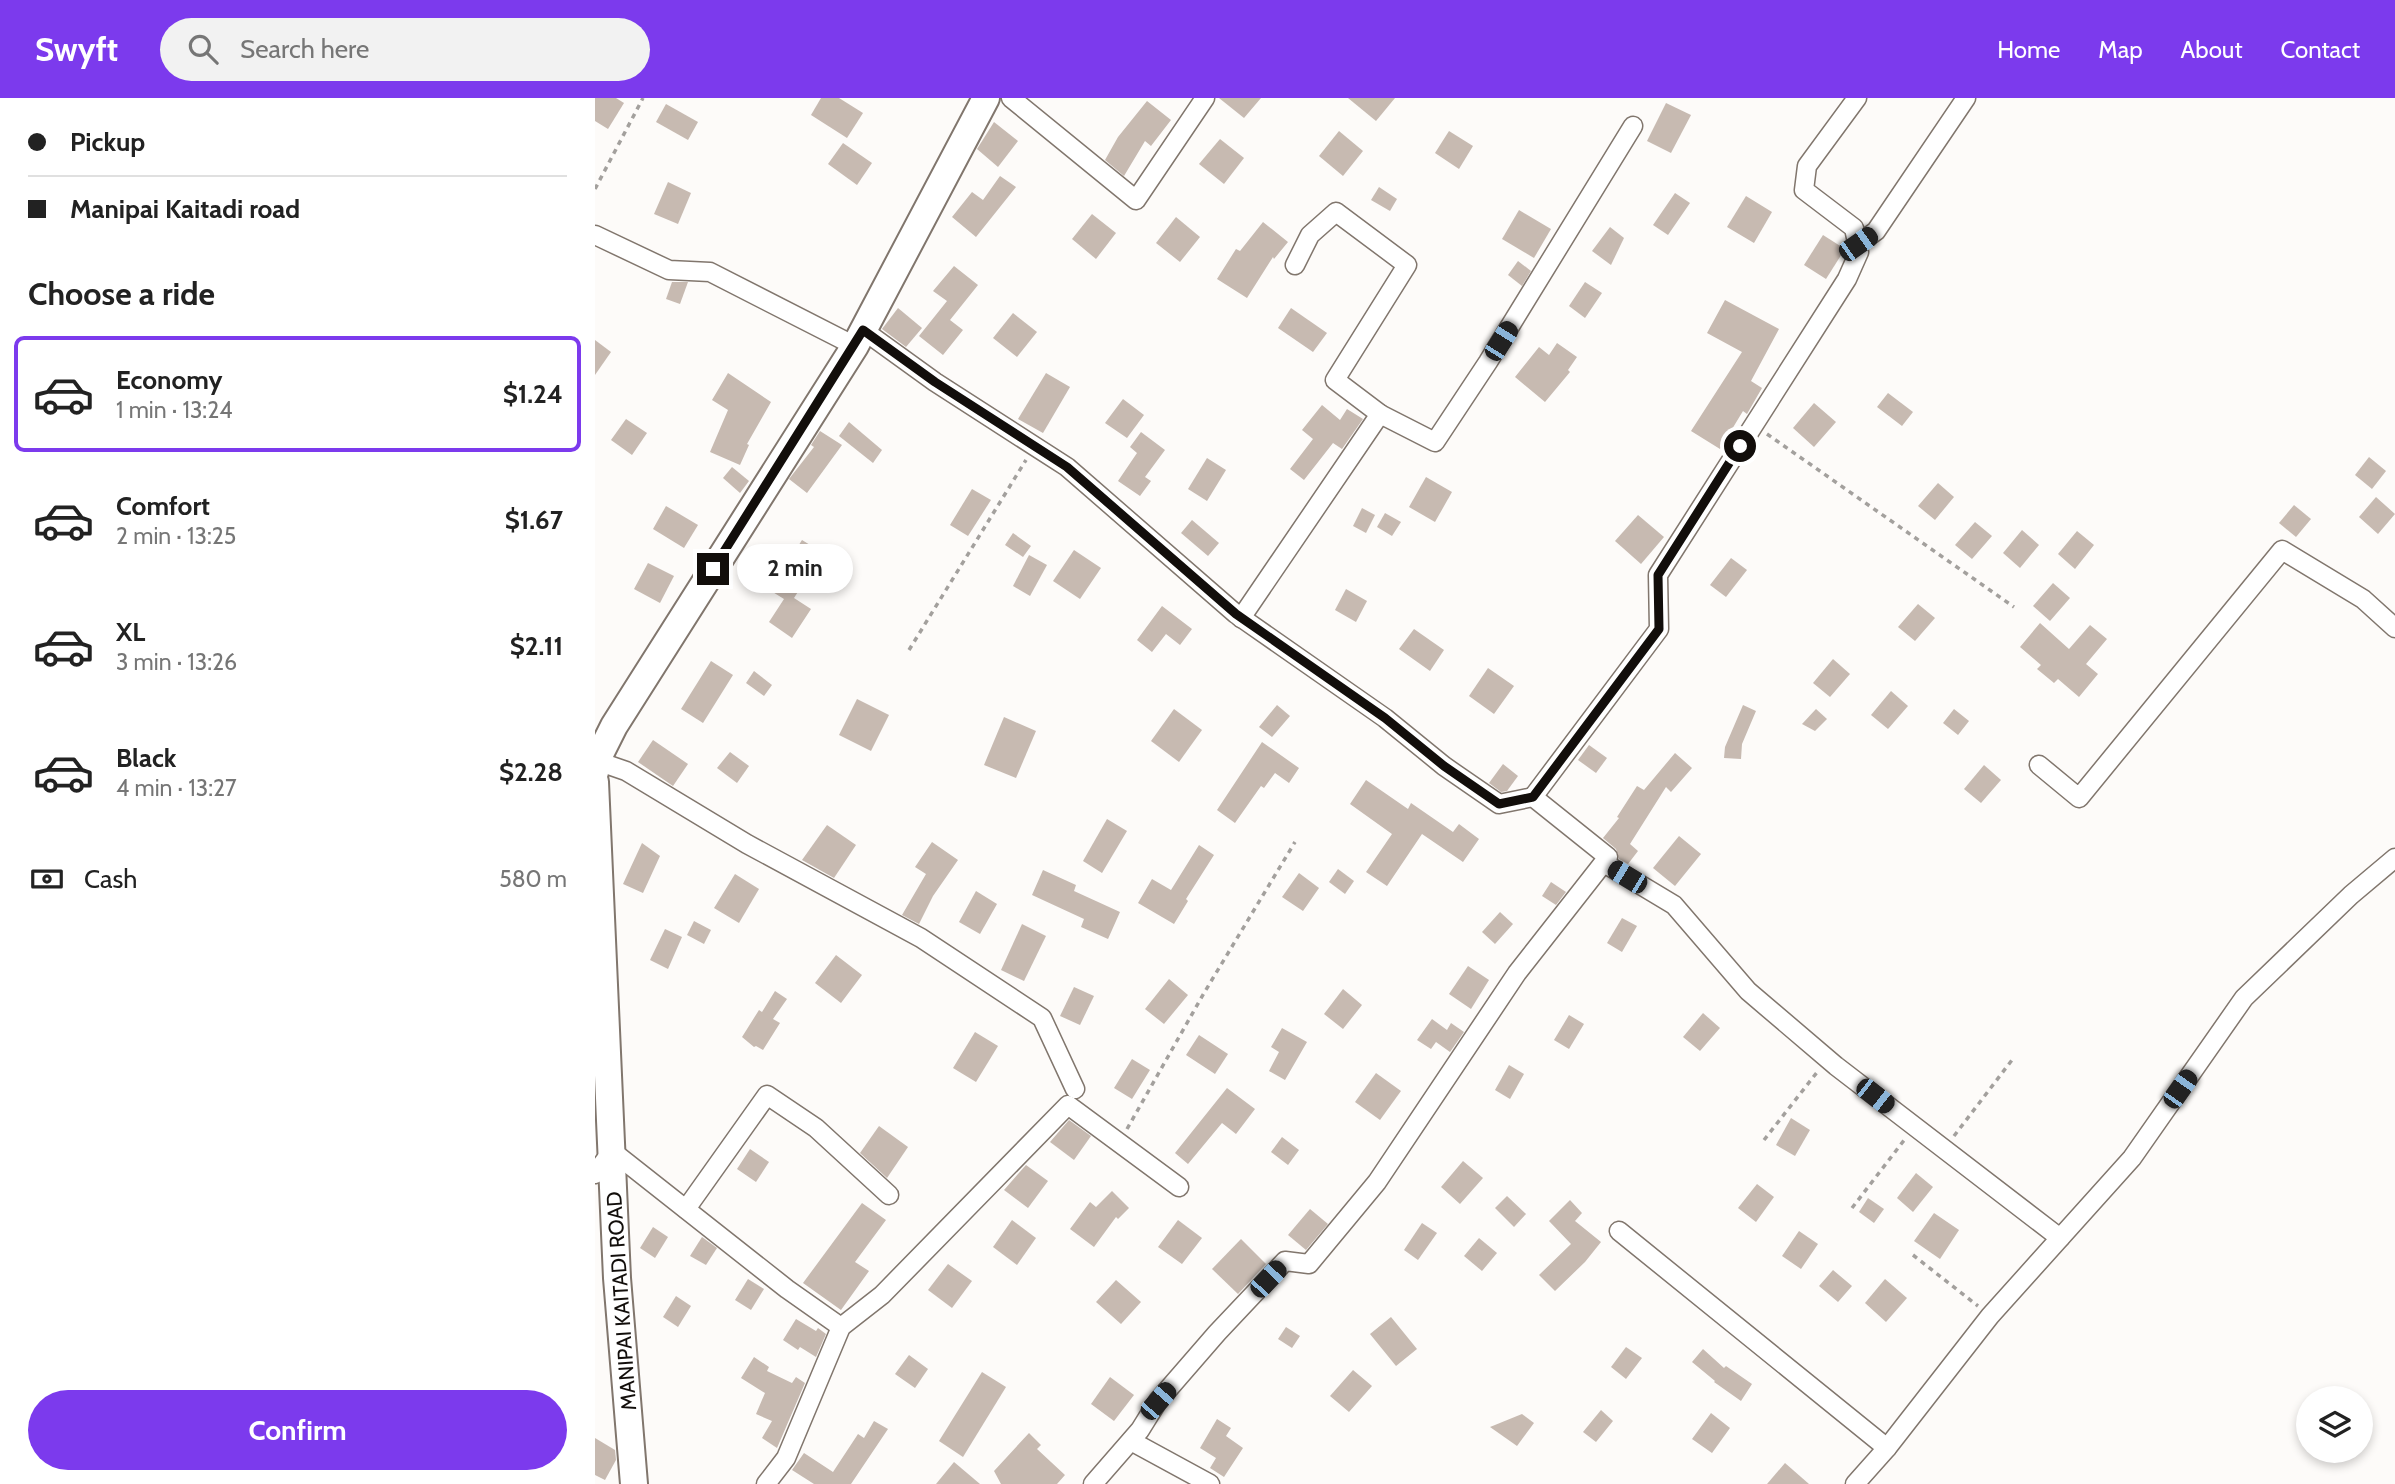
<!DOCTYPE html>
<html lang="en">
<head>
<meta charset="utf-8">
<style>
	:root { --surface:#fff; --page:#f2f2f2; --text:#222; --muted:#767676; --line:#e0e0e0; --accent:#7c3aed }
	body { margin:0; font-family:Cabin,sans-serif; background:var(--page); color:var(--text); height:100vh; display:flex; flex-direction:column; font-size:26px; white-space:nowrap }
	* { box-sizing:border-box; margin:0 }
	p { font-size:23px; color:var(--muted) }
	.icon { flex:none; width:38px; height:38px; fill:none; stroke:currentColor; stroke-width:2; stroke-linecap:round; stroke-linejoin:round }
	.map { position:relative; flex:1; overflow:hidden }
	.sheet { display:flex; flex-direction:column; background:var(--surface); width:595px }
	.sheet>* { flex:none }
	.hud { display:grid; align-content:center; height:154px; padding:0 28px; background:var(--surface) }
	.controls { position:absolute; left:1701px; top:1288px; display:grid; gap:14px }
	.controls a { display:grid; place-items:center; width:77px; height:77px; border-radius:50%; background:var(--surface); box-shadow:0 4px 10px #0003; font-size:35px }
	.end { position:absolute; width:32px; height:32px; margin:-16px; border:9px solid #120e0b; background:#fff; box-shadow:0 0 0 4px #fff }
	.from { border-radius:50% }
	.bubble { position:absolute; height:49px; border-radius:24px; background:var(--surface); box-shadow:0 4px 10px #0003; font-size:23px; font-weight:700; line-height:49px; text-align:center }
	.car { position:absolute; width:21px; height:42px; margin:-21px -10px; border-radius:9px; box-shadow:0 0 5px 2px #0007; background:linear-gradient(#222 24%,#8ab4d8 0 40%,#222 0 76%,#8ab4d8 0 86%,#222 0) }
	.hud b { display:flex; align-items:center; gap:24px; height:66px; font-size:26px }
	.hud b+b { border-top:2px solid var(--line) }
	.hud i { width:18px; height:18px; background:var(--text) }
	ul { padding:0; list-style:none }
	li { display:flex; align-items:center; gap:21px; height:116px; margin:0 14px 10px; padding:0 14px; border:4px solid transparent; border-radius:10px }
	li div { flex:1 }
	li b { display:block; font-size:26px }
	li em { font-style:normal; font-weight:700 }
	li.active { border-color:var(--accent) }
	li>.icon { width:63px; height:63px; stroke-width:1.5 }
	h2 { padding:0 28px; font-size:32px; line-height:84px }
	.pay { display:flex; align-items:center; gap:18px; height:77px; padding:0 28px; font-size:26px }
	.pay p { margin-inline-start:auto }
	.button { display:flex; gap:14px; margin-top:auto; padding:14px 28px }
	.button a { flex:1; height:80px; border-radius:42px; background:var(--accent); color:#fff; font-size:28px; font-weight:700; line-height:80px; text-align:center }
	header { display:flex; align-items:center; gap:42px; box-sizing:border-box; height:98px; padding:0 35px; background:var(--accent); color:#fff }
	header strong { font-size:33px }
	nav { display:flex; gap:38px; margin-inline-start:auto; font-size:24px }
	.search { width:490px; height:63px; background:var(--page); display:flex; align-items:center; gap:18px; box-sizing:border-box; padding:0 24px; border-radius:38px; color:var(--muted); font-size:26px }
	main { display:flex; flex:1; min-height:0 }
	.map>svg:first-child { display:block }
</style>
</head>
<body>
<header>
<strong>Swyft</strong>
<div class="search"><svg class="icon" aria-label="search" viewBox="0 0 24 24"><circle cx="10" cy="10" r="6"/><path d="M15 15l6 6"/></svg>Search here</div>
<nav><a>Home</a><a>Map</a><a>About</a><a>Contact</a></nav>
</header>
<main>
<section class="sheet">
<div class="hud">
<b><i class="from"></i>Pickup</b>
<b><i></i>Manipai Kaitadi road</b>
</div>
<h2>Choose a ride</h2>
<ul>
<li class="active"><svg class="icon" aria-label="car" viewBox="0 0 24 24"><path d="M5 17H2v-5l4-1 3-4h7l3 4 3 1v5h-3M9 17h6M6 11h13"/><circle cx="7" cy="17" r="2"/><circle cx="17" cy="17" r="2"/></svg><div><b>Economy</b><p>1 min · 13:24</p></div><em>$1.24</em></li>
<li><svg class="icon" aria-label="car" viewBox="0 0 24 24"><path d="M5 17H2v-5l4-1 3-4h7l3 4 3 1v5h-3M9 17h6M6 11h13"/><circle cx="7" cy="17" r="2"/><circle cx="17" cy="17" r="2"/></svg><div><b>Comfort</b><p>2 min · 13:25</p></div><em>$1.67</em></li>
<li><svg class="icon" aria-label="car" viewBox="0 0 24 24"><path d="M5 17H2v-5l4-1 3-4h7l3 4 3 1v5h-3M9 17h6M6 11h13"/><circle cx="7" cy="17" r="2"/><circle cx="17" cy="17" r="2"/></svg><div><b>XL</b><p>3 min · 13:26</p></div><em>$2.11</em></li>
<li><svg class="icon" aria-label="car" viewBox="0 0 24 24"><path d="M5 17H2v-5l4-1 3-4h7l3 4 3 1v5h-3M9 17h6M6 11h13"/><circle cx="7" cy="17" r="2"/><circle cx="17" cy="17" r="2"/></svg><div><b>Black</b><p>4 min · 13:27</p></div><em>$2.28</em></li>
</ul>
<div class="pay"><svg class="icon" aria-label="cash" viewBox="0 0 24 24"><path d="M3 7h18v10H3z"/><circle cx="12" cy="12" r="2"/></svg>Cash<p>580 m</p></div>
<div class="button"><a>Confirm</a></div>
</section>
<div class="map">
<svg width="1800" height="1386" viewBox="0 0 1800 1386">
	<rect width="100%" height="100%" fill="#fdfbf9"/>
	<g fill="#c7bab1">
		<polygon points="0,0 21,0 29,5 13,31 0,23"/>
		<polygon points="226,0 244,0 268,15 252,40 216,17"/>
		<polygon points="624,0 666,0 649,20"/>
		<polygon points="753,0 800,0 781,23"/>
		<polygon points="552,3 576,22 556,48 550,43 529,78 510,62 523,39"/>
		<polygon points="1071,5 1096,17 1076,55 1052,43"/>
		<polygon points="71,6 103,24 93,42 61,24"/>
		<polygon points="399,24 423,43 403,69 382,51"/>
		<polygon points="744,33 768,53 748,78 724,58"/>
		<polygon points="854,33 878,48 864,71 840,55"/>
		<polygon points="625,41 649,60 629,86 604,66"/>
		<polygon points="248,45 277,65 262,87 233,66"/>
		<polygon points="405,78 421,89 381,139 357,119 377,94 388,102"/>
		<polygon points="73,84 96,95 83,126 59,116"/>
		<polygon points="784,89 802,101 795,113 776,102"/>
		<polygon points="1080,95 1095,105 1073,137 1058,127"/>
		<polygon points="1151,98 1177,114 1159,145 1132,129"/>
		<polygon points="924,112 956,131 939,160 907,141"/>
		<polygon points="497,116 521,135 501,161 477,141"/>
		<polygon points="581,119 605,139 585,164 561,145"/>
		<polygon points="668,124 693,144 679,161 678,159 652,200 622,181 641,151 645,153"/>
		<polygon points="1015,129 1029,140 1016,167 997,153"/>
		<polygon points="1228,137 1250,151 1231,181 1209,167"/>
		<polygon points="923,163 936,173 927,188 913,177"/>
		<polygon points="359,168 383,187 355,222 368,232 348,257 324,238 352,203 338,193"/>
		<polygon points="77,184 93,184 85,206 71,201"/>
		<polygon points="990,184 1007,195 990,220 974,208"/>
		<polygon points="1130,202 1184,231 1156,283 1167,290 1152,316 1148,313 1125,351 1096,333 1147,254 1112,235"/>
		<polygon points="303,210 327,230 311,249 287,231"/>
		<polygon points="696,210 732,235 718,254 683,230"/>
		<polygon points="418,215 442,234 422,259 398,240"/>
		<polygon points="0,242 16,254 0,277"/>
		<polygon points="962,245 982,259 973,272 975,274 950,304 920,279 944,249 954,257"/>
		<polygon points="133,275 176,304 152,346 154,347 145,367 115,354 133,312 117,302"/>
		<polygon points="451,275 475,289 448,335 423,321"/>
		<polygon points="1293,295 1318,314 1307,328 1282,309"/>
		<polygon points="528,301 549,317 532,340 510,325"/>
		<polygon points="1219,305 1241,324 1219,349 1198,330"/>
		<polygon points="727,307 745,322 752,311 768,321 747,351 738,345 709,382 695,371 718,341 707,332"/>
		<polygon points="31,321 52,335 37,357 16,342"/>
		<polygon points="254,324 287,352 278,365 244,338"/>
		<polygon points="225,333 247,347 212,395 194,381 219,349 216,347"/>
		<polygon points="546,334 570,352 550,379 556,383 545,398 523,383 542,355 535,349"/>
		<polygon points="1774,359 1791,373 1777,391 1760,377"/>
		<polygon points="612,360 631,372 612,403 593,391"/>
		<polygon points="137,369 154,383 145,395 128,380"/>
		<polygon points="831,379 857,394 840,424 814,409"/>
		<polygon points="1343,385 1359,399 1340,422 1323,408"/>
		<polygon points="377,391 396,402 373,438 355,427"/>
		<polygon points="1781,399 1800,416 1783,436 1764,419"/>
		<polygon points="1699,407 1716,421 1701,439 1684,425"/>
		<polygon points="71,408 103,427 89,450 58,431"/>
		<polygon points="767,410 780,417 771,435 758,428"/>
		<polygon points="790,415 806,424 797,438 782,429"/>
		<polygon points="1043,417 1069,439 1046,466 1020,443"/>
		<polygon points="597,422 624,445 613,458 586,435"/>
		<polygon points="1380,424 1397,438 1377,461 1360,447"/>
		<polygon points="1427,432 1444,447 1425,470 1408,455"/>
		<polygon points="1482,433 1499,447 1480,471 1463,456"/>
		<polygon points="418,435 436,448 428,459 410,447"/>
		<polygon points="207,442 228,455 199,500 216,511 197,540 174,524 189,501 168,488 178,473 185,477"/>
		<polygon points="479,452 506,470 485,501 458,483"/>
		<polygon points="434,457 452,467 435,498 418,488"/>
		<polygon points="1136,460 1152,472 1131,499 1115,487"/>
		<polygon points="53,465 79,478 65,505 39,491"/>
		<polygon points="1458,485 1475,500 1455,523 1438,508"/>
		<polygon points="751,491 772,503 761,524 740,512"/>
		<polygon points="1323,506 1340,520 1320,543 1303,529"/>
		<polygon points="567,508 597,531 585,547 571,536 557,554 542,542"/>
		<polygon points="1445,525 1474,551 1495,527 1512,541 1491,566 1503,576 1484,599 1463,581 1459,585 1442,571 1446,567 1425,549"/>
		<polygon points="819,531 849,552 835,573 804,551"/>
		<polygon points="1238,561 1255,576 1235,599 1218,585"/>
		<polygon points="116,563 138,577 108,625 86,611"/>
		<polygon points="893,570 919,588 899,616 874,598"/>
		<polygon points="159,573 177,587 169,598 151,585"/>
		<polygon points="1296,593 1313,608 1293,631 1276,617"/>
		<polygon points="262,601 294,617 276,653 244,637"/>
		<polygon points="682,607 695,618 677,639 664,629"/>
		<polygon points="1148,607 1161,613 1147,646 1146,661 1129,660 1130,649"/>
		<polygon points="579,611 607,632 584,664 556,643"/>
		<polygon points="1221,611 1232,621 1220,633 1207,626"/>
		<polygon points="1359,611 1374,623 1363,637 1348,625"/>
		<polygon points="409,619 441,633 421,680 389,667"/>
		<polygon points="58,642 93,666 78,688 43,664"/>
		<polygon points="667,644 704,670 694,685 680,675 669,690 666,688 640,725 622,712"/>
		<polygon points="994,647 1012,660 1001,675 983,662"/>
		<polygon points="135,654 154,668 142,685 122,670"/>
		<polygon points="1080,655 1097,670 1076,694 1071,689 1035,746 1043,753 1033,766 1024,761 1021,751 1008,740 1024,720 1022,719 1042,688 1049,692"/>
		<polygon points="908,666 923,678 912,693 906,694 894,685"/>
		<polygon points="1389,667 1406,682 1386,705 1369,691"/>
		<polygon points="771,682 813,711 816,705 858,734 864,726 884,741 868,764 827,736 792,788 771,774 797,736 755,706"/>
		<polygon points="512,721 532,733 507,775 488,763"/>
		<polygon points="232,727 261,747 239,780 207,762"/>
		<polygon points="1084,738 1106,756 1080,788 1058,770"/>
		<polygon points="337,744 363,762 338,798 324,826 307,817 331,776 320,769"/>
		<polygon points="47,745 65,758 48,795 28,786"/>
		<polygon points="604,747 619,757 591,801 593,803 579,826 543,805 557,781 576,792"/>
		<polygon points="743,771 759,783 750,796 734,784"/>
		<polygon points="448,772 481,787 479,793 525,814 513,841 486,829 489,821 437,797"/>
		<polygon points="704,775 724,790 708,813 687,799"/>
		<polygon points="140,776 164,791 144,825 119,810"/>
		<polygon points="956,784 971,794 961,807 947,798"/>
		<polygon points="381,793 402,806 385,836 364,824"/>
		<polygon points="905,814 918,826 900,846 887,834"/>
		<polygon points="1027,820 1042,828 1027,854 1012,845"/>
		<polygon points="99,823 116,832 109,846 92,837"/>
		<polygon points="427,826 451,838 429,883 406,872"/>
		<polygon points="70,831 87,839 73,871 55,862"/>
		<polygon points="241,857 267,877 246,905 220,885"/>
		<polygon points="873,868 894,882 876,911 854,896"/>
		<polygon points="574,881 593,897 569,926 550,911"/>
		<polygon points="479,889 499,898 485,927 465,918"/>
		<polygon points="748,891 767,907 748,931 729,916"/>
		<polygon points="180,893 192,901 178,921 185,925 168,952 161,948 159,949 147,939 164,912 167,914"/>
		<polygon points="1108,915 1125,930 1105,953 1088,939"/>
		<polygon points="974,917 989,926 974,951 959,942"/>
		<polygon points="837,921 852,932 856,925 869,934 855,954 841,944 836,951 822,942"/>
		<polygon points="687,930 712,944 690,982 674,973 684,954 676,949"/>
		<polygon points="380,934 403,948 381,984 358,970"/>
		<polygon points="604,937 633,956 620,976 591,957"/>
		<polygon points="537,961 555,972 537,1001 519,990"/>
		<polygon points="914,967 929,976 915,1001 900,992"/>
		<polygon points="781,975 806,993 785,1022 760,1004"/>
		<polygon points="632,990 660,1011 641,1036 627,1025 593,1066 580,1055"/>
		<polygon points="1196,1020 1215,1032 1200,1058 1181,1047"/>
		<polygon points="474,1022 496,1038 479,1062 455,1044"/>
		<polygon points="284,1028 313,1049 292,1080 265,1055"/>
		<polygon points="687,1039 704,1052 693,1067 676,1054"/>
		<polygon points="155,1051 174,1064 161,1084 142,1071"/>
		<polygon points="868,1063 888,1080 865,1106 846,1089"/>
		<polygon points="431,1067 453,1083 433,1110 409,1092"/>
		<polygon points="1321,1075 1338,1089 1318,1114 1302,1100"/>
		<polygon points="1162,1086 1179,1099 1161,1124 1143,1110"/>
		<polygon points="517,1093 534,1110 523,1121 521,1119 499,1149 475,1131 495,1104 501,1109"/>
		<polygon points="912,1098 931,1116 919,1129 900,1110"/>
		<polygon points="1273,1100 1289,1111 1279,1125 1264,1114"/>
		<polygon points="975,1102 987,1115 980,1123 1006,1144 990,1164 960,1193 944,1177 976,1146 954,1123"/>
		<polygon points="267,1105 291,1122 260,1164 274,1173 246,1212 208,1185"/>
		<polygon points="715,1111 733,1126 711,1152 693,1137"/>
		<polygon points="1339,1115 1364,1132 1345,1161 1319,1143"/>
		<polygon points="417,1122 441,1140 422,1167 398,1149"/>
		<polygon points="583,1122 607,1140 587,1166 563,1149"/>
		<polygon points="827,1125 842,1135 823,1162 809,1152"/>
		<polygon points="58,1129 73,1139 60,1160 45,1150"/>
		<polygon points="1204,1133 1223,1146 1206,1171 1187,1158"/>
		<polygon points="107,1139 122,1150 111,1167 95,1158"/>
		<polygon points="884,1140 902,1155 887,1173 869,1158"/>
		<polygon points="646,1141 671,1166 643,1196 617,1171"/>
		<polygon points="353,1166 377,1183 357,1210 333,1192"/>
		<polygon points="1238,1172 1257,1188 1243,1204 1224,1188"/>
		<polygon points="153,1181 169,1191 156,1212 140,1202"/>
		<polygon points="1290,1181 1312,1200 1291,1224 1270,1205"/>
		<polygon points="521,1182 546,1204 526,1226 501,1204"/>
		<polygon points="81,1198 96,1208 83,1229 68,1219"/>
		<polygon points="796,1219 822,1251 801,1268 775,1236"/>
		<polygon points="201,1221 221,1233 223,1230 231,1236 221,1259 205,1249 203,1252 188,1242"/>
		<polygon points="691,1229 705,1238 697,1250 683,1241"/>
		<polygon points="1031,1249 1047,1260 1031,1281 1016,1269"/>
		<polygon points="1108,1251 1129,1270 1131,1268 1157,1286 1146,1303 1119,1284 1120,1283 1097,1264"/>
		<polygon points="314,1257 333,1271 320,1290 300,1276"/>
		<polygon points="159,1259 174,1269 172,1273 197,1285 201,1279 210,1285 182,1350 167,1340 177,1323 161,1316 170,1295 146,1280"/>
		<polygon points="758,1272 777,1288 754,1314 735,1298"/>
		<polygon points="387,1274 411,1289 368,1359 344,1343"/>
		<polygon points="515,1279 539,1297 519,1323 496,1306"/>
		<polygon points="1006,1312 1018,1323 1001,1344 988,1334"/>
		<polygon points="1116,1315 1135,1330 1117,1355 1097,1341"/>
		<polygon points="927,1316 939,1325 922,1348 895,1329"/>
		<polygon points="622,1321 636,1330 631,1338 648,1350 629,1379 615,1370 621,1360 605,1350"/>
		<polygon points="279,1323 293,1331 256,1386 219,1386 197,1372 209,1355 238,1374 263,1336 269,1340"/>
		<polygon points="434,1335 446,1347 442,1351 470,1377 462,1386 406,1386 399,1373"/>
		<polygon points="0,1340 20,1352 21,1362 10,1382 0,1377"/>
		<polygon points="359,1364 385,1386 341,1386"/>
		<polygon points="1190,1365 1214,1386 1172,1386"/>
	</g>
	<g fill="none" stroke-linecap="round" stroke-linejoin="round">
		<g stroke="#81766d" stroke-width="21">
			<g id="street">
				<polyline points="416,0 541,102 610,0"/>
				<polyline points="0,137 74,172 115,174 260,248"/>
				<polyline points="1263,146 1281,133 1371,0"/>
				<polyline points="700,167 715,137 741,114 812,167 740,282 785,316"/>
				<polyline points="268,232 340,284 472,369 641,516 790,620 849,668 904,706 938,699 1013,759 922,875 782,1084 714,1166 690,1163 622,1235 563,1303 545,1332 498,1386"/>
				<polyline points="646,520 785,316 840,344 893,264 1038,28"/>
				<polyline points="2,663 31,673 152,746 326,840 447,920 480,991"/>
				<polyline points="1444,667 1484,700 1687,452 1768,501 1800,530"/>
				<polyline points="938,699 1064,531 1063,477 1252,181 1264,154 1259,130 1209,92 1212,68 1262,0"/>
				<polyline points="1009,765 1079,807 1153,893 1241,968 1465,1140"/>
				<polyline points="0,1076 17,1053 192,1191 246,1229"/>
				<polyline points="91,1111 172,997 221,1030 294,1097"/>
				<polyline points="1024,1133 1292,1350"/>
				<polyline points="536,1343 615,1386"/>
				<polyline points="171,1386 191,1360 246,1229 287,1197 473,1007 584,1089"/>
				<polyline points="1260,1386 1292,1350 1395,1218 1537,1060 1649,900 1756,797 1800,760"/>
			</g>
		</g>
		<g stroke="#81766d" stroke-width="30">
			<g id="secondary">
				<polyline points="0,674 3,660 19,628 260,248 391,0"/>
				<polyline points="0,684 22,1180 39,1386"/>
			</g>
		</g>
		<g stroke="#a3a09d" stroke-width="3.5" stroke-dasharray="5 5" stroke-linecap="butt">
			<polyline points="0,91 48,0"/>
			<polyline points="1172,336 1419,509"/>
			<polyline points="314,552 431,362"/>
			<polyline points="532,1031 609,895 700,744"/>
			<polyline points="1359,1038 1417,962"/>
			<polyline points="1169,1042 1223,973"/>
			<polyline points="1257,1110 1310,1041"/>
			<polyline points="1318,1157 1383,1208"/>
		</g>
		<use href="#street" stroke="#fff" stroke-width="18"/>
		<use href="#secondary" stroke="#fff" stroke-width="26"/>
	</g>
	<g fill="none" stroke-linecap="round" stroke-linejoin="round">
		<polyline stroke="#120e0b" stroke-width="9" points="118,471 268,232 340,284 472,369 641,516 790,620 849,668 904,706 938,699 1064,531 1063,477 1145,348"/>
	</g>
	<g text-anchor="middle" dominant-baseline="central" stroke-width="5" stroke-linejoin="round" paint-order="stroke">
		<g font-size="21" fill="#120e0b" stroke="#fff">
			<text transform="translate(26 1203) rotate(-94)">MANIPAI KAITADI ROAD</text>
		</g>
	</g>
</svg>
<div class="controls">
<a><svg class="icon" aria-label="layers" viewBox="0 0 24 24"><path d="M12 4l9 5-9 5-9-5zM3 14l9 5 9-5"/></svg></a>
</div>
<i class="end from" style="left:1145px;top:348px"></i>
<i class="end" style="left:118px;top:471px"></i>
<div class="bubble" style="left:142px;top:446px;width:116px">2 min</div>
<i class="car" style="left:1263px;top:146px;rotate:55deg"></i>
<i class="car" style="left:906px;top:243px;rotate:32deg"></i>
<i class="car" style="left:1032px;top:779px;rotate:301deg"></i>
<i class="car" style="left:1585px;top:991px;rotate:35deg"></i>
<i class="car" style="left:1280px;top:998px;rotate:128deg"></i>
<i class="car" style="left:673px;top:1181px;rotate:43deg"></i>
<i class="car" style="left:563px;top:1303px;rotate:41deg"></i>
</div>
</main>
</body>
</html>
